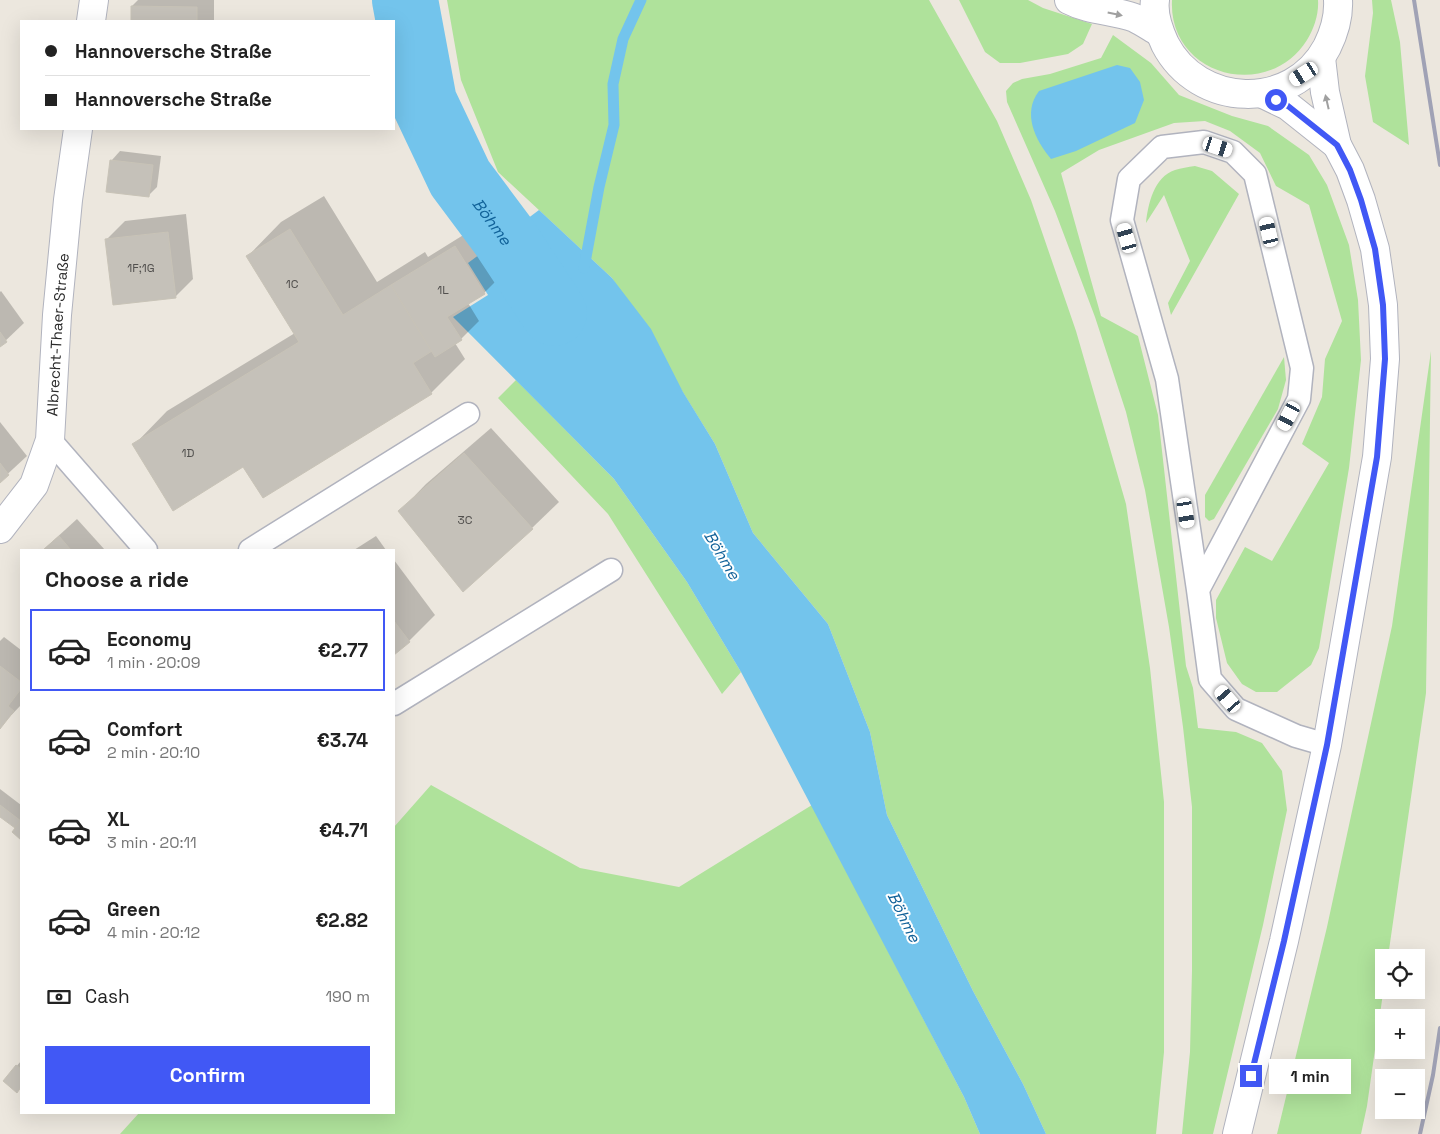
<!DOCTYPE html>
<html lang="en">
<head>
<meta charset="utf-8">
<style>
	:root { --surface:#fff; --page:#f6f6f6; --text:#222; --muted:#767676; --line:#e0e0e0; --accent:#4158f5 }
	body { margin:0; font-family:"Space Grotesk",sans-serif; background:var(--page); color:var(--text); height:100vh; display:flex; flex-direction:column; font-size:19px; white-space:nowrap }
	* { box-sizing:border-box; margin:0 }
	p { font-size:16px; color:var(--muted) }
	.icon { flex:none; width:28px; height:28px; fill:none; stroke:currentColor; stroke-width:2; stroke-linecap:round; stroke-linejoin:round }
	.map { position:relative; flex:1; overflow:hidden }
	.drawer { position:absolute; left:20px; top:549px; width:375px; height:565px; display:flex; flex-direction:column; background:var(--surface); border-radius:0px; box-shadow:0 5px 20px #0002 }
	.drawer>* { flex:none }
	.guide { position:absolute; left:20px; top:20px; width:375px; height:110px; border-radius:0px; box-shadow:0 5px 20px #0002; display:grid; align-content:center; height:110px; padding:0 25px; background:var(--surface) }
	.tools { position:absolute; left:1375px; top:949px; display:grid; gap:10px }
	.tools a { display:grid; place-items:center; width:50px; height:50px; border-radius:0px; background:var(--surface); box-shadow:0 5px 20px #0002; font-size:25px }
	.end { position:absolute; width:22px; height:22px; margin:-11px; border:6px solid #4158f5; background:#fff; box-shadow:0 0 0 2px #fff }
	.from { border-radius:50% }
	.bubble { position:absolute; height:35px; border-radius:0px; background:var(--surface); box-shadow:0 5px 20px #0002; font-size:16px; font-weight:700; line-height:35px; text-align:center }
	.car { position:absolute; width:15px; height:30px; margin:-15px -8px; border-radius:6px; box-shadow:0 0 4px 1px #0007; background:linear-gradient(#fff 24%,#345 0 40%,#fff 0 76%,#345 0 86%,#fff 0) }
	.guide b { display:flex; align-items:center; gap:18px; height:48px; font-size:19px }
	.guide b+b { border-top:1px solid var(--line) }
	.guide i { width:12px; height:12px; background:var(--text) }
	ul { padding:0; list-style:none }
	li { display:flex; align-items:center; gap:15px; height:82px; margin:0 10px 8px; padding:0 15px; border:2px solid transparent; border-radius:0px }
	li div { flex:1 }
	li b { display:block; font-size:19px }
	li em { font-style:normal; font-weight:700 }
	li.active { border-color:var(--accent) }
	li>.icon { width:45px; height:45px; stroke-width:1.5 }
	h2 { padding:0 25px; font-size:22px; line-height:60px }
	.pay { display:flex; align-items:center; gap:12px; height:55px; padding:0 25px; font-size:19px }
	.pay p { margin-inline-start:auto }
	.primary-button { display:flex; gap:10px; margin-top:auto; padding:10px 25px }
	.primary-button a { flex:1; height:58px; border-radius:0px; background:var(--accent); color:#fff; font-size:20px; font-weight:700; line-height:58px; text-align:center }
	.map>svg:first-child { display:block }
</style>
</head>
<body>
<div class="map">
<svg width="1440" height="1134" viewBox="0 0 1440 1134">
	<rect width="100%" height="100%" fill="#ece7de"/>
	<g fill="#afe29b">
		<polygon points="447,0 929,0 997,121 1031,200 1076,331 1126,504 1150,668 1164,802 1164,1052 1156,1134 1046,1134 1023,1084 973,991 887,815 870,732 828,624 753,533 715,444 612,278 498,172 461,80"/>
		<polygon points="959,0 1028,0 1043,8 1092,24 1083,44 1068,54 1020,63 1000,63 985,52"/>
		<path d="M1172 0H1318C1319 14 1314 29 1307 40 1267 103 1168 75 1172 0Z"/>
		<polygon points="1372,0 1391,0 1400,42 1409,145 1373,122 1365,76 1373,13"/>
		<polygon points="1113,35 1151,63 1179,95 1232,116 1268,126 1309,155 1327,185 1349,245 1358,300 1361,360 1349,468 1319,648 1311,665 1277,692 1256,692 1242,684 1227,663 1216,618 1216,600 1245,547 1272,561 1329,463 1302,444 1322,397 1325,359 1342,321 1309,205 1276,186 1260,153 1230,131 1205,121 1174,123 1099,150 1061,173 1101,316 1138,336 1158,415 1186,666 1193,688 1198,728 1236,732 1262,743 1282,771 1287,810 1263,925 1213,1134 1182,1134 1190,1052 1192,971 1192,807 1183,727 1169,627 1145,490 1126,412 1095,317 1055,211 1007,102 1006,91 1013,83 1022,79 1050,74 1101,58"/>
		<path d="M1195 166 1212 171 1239 194 1171 315 1168 303 1190 261 1164 195 1146 223C1148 204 1154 177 1175 170 1181 168 1188 167 1195 166Z"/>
		<polygon points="1431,351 1426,693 1388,957 1384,958 1384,986 1367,1106 1361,1134 1277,1134 1327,927 1392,626"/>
		<polygon points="1284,357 1286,380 1278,409 1214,519 1209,521 1205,517 1205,495"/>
		<polygon points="516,380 614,479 687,582 741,672 722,694 608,514 498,398"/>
		<polygon points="431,785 580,868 679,887 812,805 964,1097 980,1134 120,1134 139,1113 394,1112 394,827"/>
	</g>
	<g fill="#73c4ec">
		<path d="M1117 65 1130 68 1140 82 1144 100 1135 123 1076 151 1051 159C1035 140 1022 113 1039 91Z"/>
		<polygon points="539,210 612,278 651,329 683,392 715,444 753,533 828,624 870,732 887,815 973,991 1023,1084 1046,1134 980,1134 964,1097 741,672 687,582 614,479 453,317 488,295 468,263"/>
	</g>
	<g fill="#0003">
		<polygon points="138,0 214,0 214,21 132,21 132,6"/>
		<polygon points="120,151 161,156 157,187 148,196 112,160"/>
		<polygon points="324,196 377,282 425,252 428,257 473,229 502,275 484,293 468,303 479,321 461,339 455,343 465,359 431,393 244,465 134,445 167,411 295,333 248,256 281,222"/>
		<polygon points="186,214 193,279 175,297 107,239 125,221"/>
		<polygon points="1,291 24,323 0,346 0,292"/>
		<polygon points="0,422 27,456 0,481"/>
		<polygon points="491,428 559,502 532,528 463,590 400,511 426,484"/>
		<polygon points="77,519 105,550 43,550"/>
		<polygon points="376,536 386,550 354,550"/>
		<polygon points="394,560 435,615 409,641 394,653"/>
		<polygon points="4,637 21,650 21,705 0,727 0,641"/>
		<polygon points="0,789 21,805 21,838 14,832 17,828 0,815"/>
		<polygon points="21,1061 21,1086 17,1091 4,1081"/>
	</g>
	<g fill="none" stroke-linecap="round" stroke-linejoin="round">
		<polyline stroke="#73c4ec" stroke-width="11" points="584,268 599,187 614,125 613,84 623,39 641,0"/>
		<path stroke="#73c4ec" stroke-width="66" id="s1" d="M405 0 424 102 460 178 504 237 554 313"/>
	</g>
	<g fill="#c5c1b9" stroke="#c8c3b7">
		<polygon points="131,6 197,7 197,21 131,21"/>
		<polygon points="110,160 153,165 149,197 106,192"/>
		<polygon points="290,229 343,315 391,285 432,351 413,363 432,394 263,498 243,467 173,511 132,444 299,342 246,256"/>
		<polygon points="168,232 176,298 113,305 105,239"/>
		<polygon points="455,246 485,294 447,317 462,340 435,357 391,285"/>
		<polygon points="0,332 7,342 0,347"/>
		<polygon points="464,453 533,529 463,592 398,511"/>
		<polygon points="0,463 9,475 0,483"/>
		<polygon points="59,536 71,550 43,550"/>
		<polygon points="394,621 410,642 394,655"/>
		<polygon points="0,666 21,682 21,689 8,706 14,711 0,729"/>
		<polygon points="0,805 21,821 15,828 0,817"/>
		<polygon points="21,820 21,840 12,832"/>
		<polygon points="16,1065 21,1069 21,1087 17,1093 3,1081"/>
	</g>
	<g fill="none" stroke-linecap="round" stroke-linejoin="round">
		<g stroke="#b1b3be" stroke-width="25">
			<g id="lane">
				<polyline points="50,440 146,550"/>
				<polyline points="250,550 468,414"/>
				<polyline points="1198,590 1167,379 1122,220 1129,179 1162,147 1204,142 1233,152 1255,174 1302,368 1299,399 1198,590 1210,679 1236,709 1296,736 1327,745"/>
				<polyline points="394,704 611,570"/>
			</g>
		</g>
		<g stroke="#b1b3be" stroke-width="30">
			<g id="street">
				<polyline points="91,21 94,0"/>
				<path id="s2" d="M0 529 34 485 50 440 57 315 68 200 78 129"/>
			</g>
		</g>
		<g stroke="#b1b3be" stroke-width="30">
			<g id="secondary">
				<path d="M1069 0C1090 11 1114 10 1135 18 1143 22 1152 28 1159 32"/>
				<path d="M1155 0C1153 14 1159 31 1165 44 1198 108 1292 112 1327 47 1334 33 1339 17 1338 0"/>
				<polyline points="1263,94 1288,106 1337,145"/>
				<polyline points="1237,1134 1284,941 1327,745 1377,457 1385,359 1383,305 1375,249 1361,200 1350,170 1337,145 1325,92 1321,58"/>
			</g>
		</g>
		<use href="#lane" stroke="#fff" stroke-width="22"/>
		<use href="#street" stroke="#fff" stroke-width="28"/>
		<use href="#secondary" stroke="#fff" stroke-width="28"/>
		<g stroke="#a0a2b5" stroke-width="4">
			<polyline points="1414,0 1440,165"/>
			<polyline points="1420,1134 1433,1075 1440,1028"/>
		</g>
	</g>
	<defs><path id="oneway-solid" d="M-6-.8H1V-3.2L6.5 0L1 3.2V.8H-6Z" transform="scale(1.25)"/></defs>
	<g fill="#a0a0a0">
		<use href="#oneway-solid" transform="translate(1115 14) rotate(12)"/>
		<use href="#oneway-solid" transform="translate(1327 102) rotate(-103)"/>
	</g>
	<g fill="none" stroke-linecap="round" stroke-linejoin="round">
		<polyline stroke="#4158f5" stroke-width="6" points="1251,1076 1284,941 1327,745 1377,457 1385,359 1383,305 1375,249 1361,200 1350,170 1337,145 1288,106 1276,100"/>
	</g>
	<g text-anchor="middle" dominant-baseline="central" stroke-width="4" stroke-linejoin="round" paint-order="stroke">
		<g font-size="12" fill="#52504e">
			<text x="141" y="268">1F;1G</text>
			<text x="292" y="284">1C</text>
			<text x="443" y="290">1L</text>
			<text x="188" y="453">1D</text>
			<text x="465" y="520">3C</text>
		</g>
		<g font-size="15" fill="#2b2b2b" stroke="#fff">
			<text stroke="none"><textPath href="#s2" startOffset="209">Albrecht-Thaer-Straße</textPath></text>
		</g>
		<g font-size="16" font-style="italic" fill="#116299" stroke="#fff">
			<text stroke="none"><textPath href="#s1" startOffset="242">Böhme</textPath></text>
			<text transform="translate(722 555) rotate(59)">Böhme</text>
			<text transform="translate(904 917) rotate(64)">Böhme</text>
		</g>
	</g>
</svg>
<div class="tools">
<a><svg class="icon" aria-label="locate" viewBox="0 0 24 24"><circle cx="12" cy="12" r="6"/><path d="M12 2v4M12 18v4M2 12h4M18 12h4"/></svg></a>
<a>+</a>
<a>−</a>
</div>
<i class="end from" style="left:1276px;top:100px"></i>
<i class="end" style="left:1251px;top:1076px"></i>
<div class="bubble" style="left:1269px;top:1059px;width:82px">1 min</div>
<i class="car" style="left:1304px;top:74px;rotate:238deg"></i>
<i class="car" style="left:1218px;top:147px;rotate:108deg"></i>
<i class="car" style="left:1269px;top:232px;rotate:347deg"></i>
<i class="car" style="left:1127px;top:238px;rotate:344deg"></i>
<i class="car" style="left:1289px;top:416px;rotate:208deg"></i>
<i class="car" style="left:1186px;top:513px;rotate:171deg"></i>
<i class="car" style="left:1228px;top:699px;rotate:319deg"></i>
<div class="guide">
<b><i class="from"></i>Hannoversche Straße</b>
<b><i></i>Hannoversche Straße</b>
</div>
<section class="drawer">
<h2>Choose a ride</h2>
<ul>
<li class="active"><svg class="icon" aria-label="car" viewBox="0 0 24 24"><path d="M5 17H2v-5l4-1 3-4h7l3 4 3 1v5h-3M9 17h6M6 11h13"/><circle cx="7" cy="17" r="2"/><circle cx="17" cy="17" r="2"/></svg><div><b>Economy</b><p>1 min · 20:09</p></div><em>€2.77</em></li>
<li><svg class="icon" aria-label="car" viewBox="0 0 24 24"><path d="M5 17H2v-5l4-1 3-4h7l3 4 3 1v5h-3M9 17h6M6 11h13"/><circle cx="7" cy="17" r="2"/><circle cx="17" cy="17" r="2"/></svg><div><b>Comfort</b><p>2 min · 20:10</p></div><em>€3.74</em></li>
<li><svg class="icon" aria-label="car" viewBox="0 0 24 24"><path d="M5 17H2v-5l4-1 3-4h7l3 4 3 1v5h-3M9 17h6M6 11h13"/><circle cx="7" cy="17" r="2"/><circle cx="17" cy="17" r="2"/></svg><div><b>XL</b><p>3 min · 20:11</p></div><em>€4.71</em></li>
<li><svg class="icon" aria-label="car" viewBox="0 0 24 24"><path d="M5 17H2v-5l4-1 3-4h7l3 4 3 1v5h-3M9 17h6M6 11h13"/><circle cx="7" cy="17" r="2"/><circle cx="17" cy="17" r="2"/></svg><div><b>Green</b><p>4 min · 20:12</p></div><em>€2.82</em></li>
</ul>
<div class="pay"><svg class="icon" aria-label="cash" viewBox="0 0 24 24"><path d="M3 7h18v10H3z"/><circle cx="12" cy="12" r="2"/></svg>Cash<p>190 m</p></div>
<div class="primary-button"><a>Confirm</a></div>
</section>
</div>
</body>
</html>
